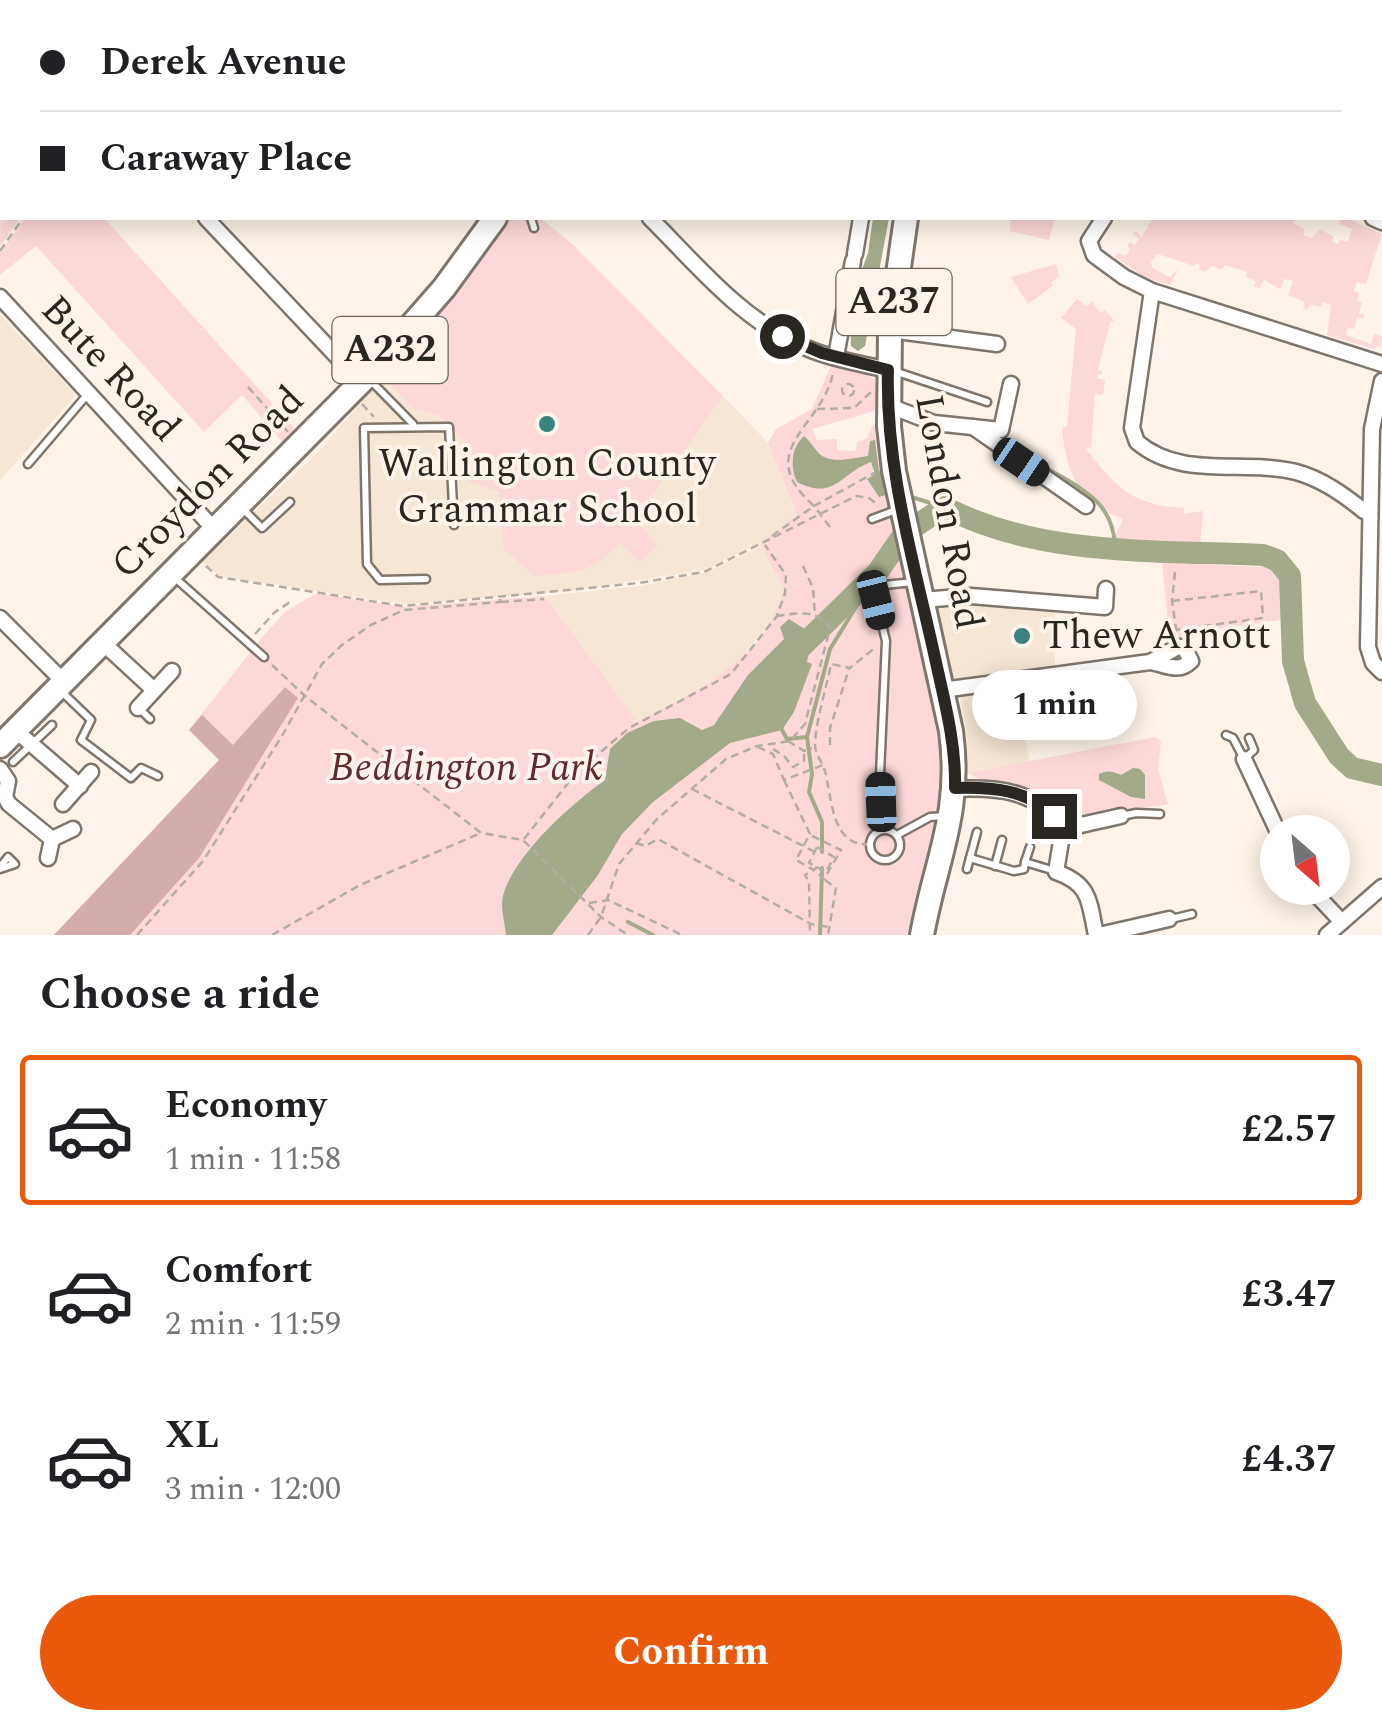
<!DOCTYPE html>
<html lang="en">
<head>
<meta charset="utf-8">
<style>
	:root { --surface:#fff; --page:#f6f6f6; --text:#202124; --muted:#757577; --line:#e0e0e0; --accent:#ea580c }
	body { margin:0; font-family:Spectral,serif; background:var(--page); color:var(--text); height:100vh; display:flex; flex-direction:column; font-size:38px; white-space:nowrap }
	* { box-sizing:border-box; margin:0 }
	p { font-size:32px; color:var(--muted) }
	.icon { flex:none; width:55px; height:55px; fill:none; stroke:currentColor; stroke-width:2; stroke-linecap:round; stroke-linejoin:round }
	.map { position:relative; height:935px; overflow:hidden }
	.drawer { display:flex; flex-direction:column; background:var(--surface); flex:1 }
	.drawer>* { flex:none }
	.top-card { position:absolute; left:0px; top:0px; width:1382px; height:220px; box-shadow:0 5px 25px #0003; display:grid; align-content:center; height:220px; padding:0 40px; background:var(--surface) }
	.needle { width:65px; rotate:152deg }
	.tools { position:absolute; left:1260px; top:815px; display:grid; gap:20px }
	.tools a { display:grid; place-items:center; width:90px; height:90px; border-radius:50%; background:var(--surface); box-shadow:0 5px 25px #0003; font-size:50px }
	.end { position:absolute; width:45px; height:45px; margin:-22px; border:12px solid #2a2723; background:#fff; box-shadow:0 0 0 5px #fff }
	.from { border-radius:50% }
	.bubble { position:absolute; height:70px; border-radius:35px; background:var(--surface); box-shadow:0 5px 25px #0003; font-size:32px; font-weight:700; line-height:70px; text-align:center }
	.car { position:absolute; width:30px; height:60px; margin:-30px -15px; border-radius:12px; box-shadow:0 0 8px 2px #0007; background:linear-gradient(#222 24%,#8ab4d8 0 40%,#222 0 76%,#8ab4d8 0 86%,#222 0) }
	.top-card b { display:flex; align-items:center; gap:35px; height:95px; font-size:38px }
	.top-card b+b { border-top:2px solid var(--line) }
	.top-card i { width:25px; height:25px; background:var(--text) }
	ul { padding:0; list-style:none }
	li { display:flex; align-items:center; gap:30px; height:150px; margin:0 20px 15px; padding:0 20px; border:5px solid transparent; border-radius:10px }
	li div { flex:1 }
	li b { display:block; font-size:38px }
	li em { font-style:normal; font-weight:700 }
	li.selected { border-color:var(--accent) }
	li>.icon { width:90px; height:90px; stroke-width:1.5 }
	h2 { padding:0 40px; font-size:45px; line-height:120px }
	.action { display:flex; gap:20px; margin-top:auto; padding:20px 40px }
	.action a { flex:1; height:115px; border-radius:60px; background:var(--accent); color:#fff; font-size:40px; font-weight:700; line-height:115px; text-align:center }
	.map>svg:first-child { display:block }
</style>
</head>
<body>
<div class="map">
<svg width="1382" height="935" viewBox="0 0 1382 935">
	<rect width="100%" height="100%" fill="#fdf3e8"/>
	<g fill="#f5e6d5">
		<polygon points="509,218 540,218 571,243 723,396 768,443 797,516 760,543 703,570 570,591 404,604 219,576 202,562 322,448 452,295"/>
		<polygon points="0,314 76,395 0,480"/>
		<polygon points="762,546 784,590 776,616 729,672 637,721 545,596 640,586 705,573"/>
		<polygon points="970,601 1055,608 1055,668 952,682 934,604"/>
		<polygon points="1014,688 1030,762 968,773 966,725 960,696"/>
	</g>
	<g fill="#fcd9d8">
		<polygon points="2,81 2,218 20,218 0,247"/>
		<polygon points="25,218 104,218 296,430 283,443 242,395 204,432 36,246 0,275 0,253"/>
		<path d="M509 218H540L571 243 723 396 635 519 657 545 640 562 620 543C593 573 572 573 534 576L504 549 499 492 468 481V444L440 416 413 408 385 378 452 295Z"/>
		<polygon points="1012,218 1055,218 1049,240 1009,231"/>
		<polygon points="1154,218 1296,218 1293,223 1305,229 1303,235 1311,238 1320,229 1334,237 1332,242 1338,244 1340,240 1348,242 1352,229 1339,224 1342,218 1346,218 1382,234 1366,284 1357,282 1354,291 1359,293 1357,301 1362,302 1359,313 1364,315 1364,318 1357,317 1354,329 1348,328 1346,335 1371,344 1374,334 1382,336 1381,345 1374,349 1327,335 1331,305 1323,302 1321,307 1310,304 1307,310 1303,308 1305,302 1288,295 1293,281 1284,279 1280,289 1264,280 1260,288 1254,287 1256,281 1246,277 1247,272 1225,265 1222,270 1212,266 1205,272 1199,269 1200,265 1196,263 1194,266 1158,254 1151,262 1152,268 1170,277 1178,269 1170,285 1145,277 1115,257 1118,253 1126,256 1130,249 1127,246 1130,242 1135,245 1139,239 1133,234 1136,230 1141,237 1149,226 1144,222 1149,224"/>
		<polygon points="1056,264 1059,276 1051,283 1053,286 1028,304 1011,277"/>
		<path d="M1077 299 1086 307 1092 301 1100 313 1105 310 1114 321 1110 322 1098 370 1102 371V375L1098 374 1097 378 1105 380 1103 395 1095 394 1091 447 1086 449C1117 488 1131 505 1184 508V514L1203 511 1200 547 1113 541 1123 519C1077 503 1066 471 1062 428L1067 426 1076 329 1061 318Z"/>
		<path d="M833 361 854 366 875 380 878 410 812 429 817 440 837 439V450L856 451 857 442 867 438 873 425 879 424 908 589 945 763 943 801 916 935H54L219 760 189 730 263 636 286 611 317 593 403 607 545 596 637 721C699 690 762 662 784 590L760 543 797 515 768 443 776 429 812 409Z"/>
		<polygon points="1162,562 1277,568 1285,581 1286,619 1186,634 1185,640 1170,643"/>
		<path d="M1155 737 1161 741 1158 769 1168 804C1151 809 1135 806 1117 811L1111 808 1089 814 1084 819 1066 821 1005 785V782L981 780 968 773Z"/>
	</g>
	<polygon fill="#d3acab" points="285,687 298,698 199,858 130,935 54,935 219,760 189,730 202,715 233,745"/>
	<g fill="#a2aa8a">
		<polygon points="873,218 889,218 865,346 858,351 851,346 850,322 859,300 860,275 868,253"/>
		<path d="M804 436C809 440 812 445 816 450 827 466 852 458 868 456L870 441 875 440 879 471H882L889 494 879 497 867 479 875 474 871 462C839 474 835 501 797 482 790 466 791 448 804 436Z"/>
		<path d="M789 619 808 631 817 629V644L810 647 807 662 812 664 794 712 782 730 730 743 653 802 622 834 598 875 552 935H506C505 923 500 908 503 896 513 856 571 804 605 780L610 749 627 733 654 721 680 718 702 730 714 725 748 675 784 639 780 627Z"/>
		<path d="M1133 768 1140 769 1145 775V799L1131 797 1099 780V774C1107 770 1113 771 1121 775Z"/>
	</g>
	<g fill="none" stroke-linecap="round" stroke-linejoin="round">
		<g stroke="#a2aa8a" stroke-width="4">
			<path d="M1038 463C1076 487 1114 498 1115 548"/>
			<polyline points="908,496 944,507"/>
			<polyline points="782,730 787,739 807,737"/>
			<polyline points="822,852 822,822 809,792 812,774 807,737 830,649 877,573"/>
			<polyline points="628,922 653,935"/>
			<polyline points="820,935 822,868"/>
		</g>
		<path stroke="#a2aa8a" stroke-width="22" d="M799 649 877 573 904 534 944 507C1041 557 1157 550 1263 555L1277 560 1290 576 1293 661 1305 703 1339 756 1352 768 1382 775"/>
		<g stroke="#7e756c" stroke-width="11">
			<g id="service">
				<polyline points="179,2 180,0"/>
				<polyline points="531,218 534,228"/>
				<polyline points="894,371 987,402"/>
				<polyline points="369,379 413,424"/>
				<polyline points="28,464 87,395"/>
				<polyline points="244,510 262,528 290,502"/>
				<polyline points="872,519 896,510"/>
				<polyline points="174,577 264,657"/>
				<polyline points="426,579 380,580 367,564 364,428 449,427 454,525"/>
				<polyline points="62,692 91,720 81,740 131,778 141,768 158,776"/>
				<polyline points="139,708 150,719"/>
				<polyline points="1226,735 1233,738 1244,759 1254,750 1249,738"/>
				<polyline points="13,762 52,725"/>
				<polyline points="1122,816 1136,813 1160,814"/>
				<circle cx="885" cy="845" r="15"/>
				<polyline points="882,830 880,774 886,641 876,600 884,585 914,582"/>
				<polyline points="897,835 930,817 946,816"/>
				<polyline points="970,858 1014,871 1024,869 1025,862 1055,871"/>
				<polyline points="1025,862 1030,847"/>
				<polyline points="995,866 1002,840"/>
				<polyline points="0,867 8,857 15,864 0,869"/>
				<polyline points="967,869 977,832"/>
				<polyline points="1171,919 1192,914"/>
			</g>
		</g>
		<g stroke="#7e756c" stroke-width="19">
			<g id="minor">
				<polyline points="495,0 499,2"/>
				<polyline points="1248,0 1251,2"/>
				<polyline points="409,2 410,0"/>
				<polyline points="954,2 957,0"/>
				<polyline points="1125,2 1127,0"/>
				<polyline points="1378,2 1380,0"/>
				<polyline points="1380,77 1382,78"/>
				<polyline points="206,218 361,382"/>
				<path d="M650 218C695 263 739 317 798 344 825 358 858 363 888 370"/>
				<polyline points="1104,218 1089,241 1094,255 1124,277 1152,291 1382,364"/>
				<polyline points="1373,218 1382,222"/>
				<polyline points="855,254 861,218"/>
				<path d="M1152 291 1132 428 1137 442C1182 480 1243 459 1296 472 1322 479 1344 495 1364 511H1370"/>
				<polyline points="0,297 213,528"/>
				<polyline points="890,330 997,344"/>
				<polyline points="836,357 853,261"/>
				<polyline points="1382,381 1372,429 1368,647 1373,663 1382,672"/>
				<polyline points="887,405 934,423 1001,430 1011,384"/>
				<polyline points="973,427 1086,506"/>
				<polyline points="922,600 971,596 1105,607 1106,589"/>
				<polyline points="0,618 64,682"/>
				<polyline points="102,642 154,690"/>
				<path d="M942 690 1150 662 1178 647H1184L1191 661C1178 674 1165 664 1150 662"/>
				<polyline points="138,708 172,671"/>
				<polyline points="15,730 80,786"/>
				<polyline points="1244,759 1278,832"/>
				<polyline points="0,769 8,781 5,797 9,804 52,839 48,858"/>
				<path d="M955 789C998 787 1038 790 1063 829L1056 872C1091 884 1089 902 1096 935"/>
				<polyline points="63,804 91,772"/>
				<polyline points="1063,829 1121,816"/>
				<polyline points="52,839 73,829"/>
				<polyline points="1310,888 1342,922"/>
				<polyline points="1099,935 1169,919"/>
				<polyline points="1327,935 1382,887"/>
			</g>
		</g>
		<g stroke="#7e756c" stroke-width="28">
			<g id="primary">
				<polyline points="938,0 941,2"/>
				<path d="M906 218 890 330 889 426 894 471 951 731C962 814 936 858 922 935"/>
			</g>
		</g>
		<g stroke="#7e756c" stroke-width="28">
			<g id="trunk">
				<polyline points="636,2 638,0"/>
				<polyline points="0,746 367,376 444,288 495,218"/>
			</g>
		</g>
		<g stroke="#b5ada5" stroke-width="2.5" stroke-dasharray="8 5" stroke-linecap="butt">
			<polyline points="224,0 227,2"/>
			<polyline points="249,0 250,2"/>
			<polyline points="606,0 608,2"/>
			<polyline points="1280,0 1285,2"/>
			<polyline points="29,2 31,0"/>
			<polyline points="1297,2 1298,0"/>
			<polyline points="0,31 2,30"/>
			<polyline points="1381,139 1382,139"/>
			<polyline points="0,251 23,218"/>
			<circle cx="848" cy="390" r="6"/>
			<polyline points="248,387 289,433"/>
			<polyline points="362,404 374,417"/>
			<polyline points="817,409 854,408 872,391"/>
			<polyline points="830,527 814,506 876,472"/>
			<path d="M772 536 814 506C751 450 822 428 833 373"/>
			<polyline points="206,566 218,577 403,606 639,583 704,572 856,496 869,498 878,505"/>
			<polyline points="803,566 813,588 815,615"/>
			<polyline points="1175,572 1172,601 1177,635"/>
			<polyline points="1172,601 1261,591 1263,618 1175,630"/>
			<polyline points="501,602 544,599"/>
			<polyline points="255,634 275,612 293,600"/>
			<polyline points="272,665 305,696 481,833 523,840 601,917 628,935"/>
			<polyline points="788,741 804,751 812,748"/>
			<polyline points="830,745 830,728 849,669"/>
			<polyline points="758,747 773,754 784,780 823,765"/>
			<polyline points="773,749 784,756 793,767 804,761 804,751"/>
			<polyline points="784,780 810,834 796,860 814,870 805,875 809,882 810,935"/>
			<polyline points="692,789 815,852"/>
			<polyline points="812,836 841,850 824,879 814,870 817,867"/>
			<polyline points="524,839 576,773 629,728 731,674 777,616 785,593 786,575 765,545"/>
			<polyline points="636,843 645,846 658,839 811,924 829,927"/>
			<path d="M870 844C831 848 832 797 825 771 822 761 814 753 815 742 817 716 826 690 831 664L850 668 876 647"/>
			<polygon points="817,847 834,857 826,872 809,863"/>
			<polyline points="825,880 836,888 828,935"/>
			<polyline points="589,903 608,900 682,935"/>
			<polyline points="137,935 203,861 282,736 322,664 342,645 371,625 404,610 500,602 500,599"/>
			<polyline points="272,935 360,885 481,833"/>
			<path d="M588 935 601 917 619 864 657 819 726 759 757 746 790 741 805 724 830 628C818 609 797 613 777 616"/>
		</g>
		<use href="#service" stroke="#fff" stroke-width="6"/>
		<use href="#minor" stroke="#fff" stroke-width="14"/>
		<use href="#primary" stroke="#fff" stroke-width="22"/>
		<use href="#trunk" stroke="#fff" stroke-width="22"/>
	</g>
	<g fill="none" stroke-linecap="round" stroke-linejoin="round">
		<path stroke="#2a2723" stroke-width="12" d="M782 336 822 353 888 370C885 470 916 569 937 667 946 707 956 747 955 788 992 787 1027 789 1054 816"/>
	</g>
	<g fill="#3b8382" stroke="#fdf3e8" stroke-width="4">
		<circle cx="547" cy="424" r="10"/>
		<circle cx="1022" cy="636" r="10"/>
	</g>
	<g text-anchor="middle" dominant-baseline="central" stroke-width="8" stroke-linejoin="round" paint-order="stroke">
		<g fill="#fdf3e8" stroke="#69645e" stroke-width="2.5">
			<rect x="836.5" y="269" width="115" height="66" rx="8"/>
			<rect x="332.5" y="317" width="115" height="66" rx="8"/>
		</g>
		<g font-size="38" font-weight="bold" fill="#2a2723">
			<text x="894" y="302">A237</text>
			<text x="390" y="350">A232</text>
		</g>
		<g font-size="40" fill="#2a2723" stroke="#fdf3e8">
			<text transform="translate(110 369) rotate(47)">Bute Road</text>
			<text transform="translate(208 483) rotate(-45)">Croydon Road</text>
			<text transform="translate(948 512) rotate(80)">London Road</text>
		</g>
		<g font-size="40" fill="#2a2723" stroke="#fdf3e8">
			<text x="547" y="464">Wallington County<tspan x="547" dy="46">Grammar School</tspan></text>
			<text x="1042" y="636" text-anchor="start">Thew Arnott</text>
		</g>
		<g font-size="40" font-style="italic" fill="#5f2b2d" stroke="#fdf3e8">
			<text x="466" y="768">Beddington Park</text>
		</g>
	</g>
</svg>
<div class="tools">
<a><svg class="needle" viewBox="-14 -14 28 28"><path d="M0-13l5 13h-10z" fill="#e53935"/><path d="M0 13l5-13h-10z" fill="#757577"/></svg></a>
</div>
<i class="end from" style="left:782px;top:336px"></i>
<i class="end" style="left:1054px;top:816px"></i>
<div class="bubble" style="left:972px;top:670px;width:165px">1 min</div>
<i class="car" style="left:1021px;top:462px;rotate:124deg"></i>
<i class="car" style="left:876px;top:600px;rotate:166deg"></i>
<i class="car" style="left:881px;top:802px;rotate:358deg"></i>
<div class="top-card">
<b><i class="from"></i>Derek Avenue</b>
<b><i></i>Caraway Place</b>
</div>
</div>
<section class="drawer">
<h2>Choose a ride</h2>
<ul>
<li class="selected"><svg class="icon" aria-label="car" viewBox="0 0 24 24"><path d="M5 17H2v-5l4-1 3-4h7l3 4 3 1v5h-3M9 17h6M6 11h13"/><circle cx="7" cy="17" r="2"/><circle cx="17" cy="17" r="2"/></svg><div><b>Economy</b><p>1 min · 11:58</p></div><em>£2.57</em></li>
<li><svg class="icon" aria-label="car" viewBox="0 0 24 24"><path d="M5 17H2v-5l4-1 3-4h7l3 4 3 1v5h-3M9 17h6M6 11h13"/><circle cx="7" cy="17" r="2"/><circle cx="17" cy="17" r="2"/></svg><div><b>Comfort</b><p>2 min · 11:59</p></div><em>£3.47</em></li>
<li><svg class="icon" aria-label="car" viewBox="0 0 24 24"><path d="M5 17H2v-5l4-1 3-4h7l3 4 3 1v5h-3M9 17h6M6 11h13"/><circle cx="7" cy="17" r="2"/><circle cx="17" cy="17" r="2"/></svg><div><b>XL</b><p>3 min · 12:00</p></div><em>£4.37</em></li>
</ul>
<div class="action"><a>Confirm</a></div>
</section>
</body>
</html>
